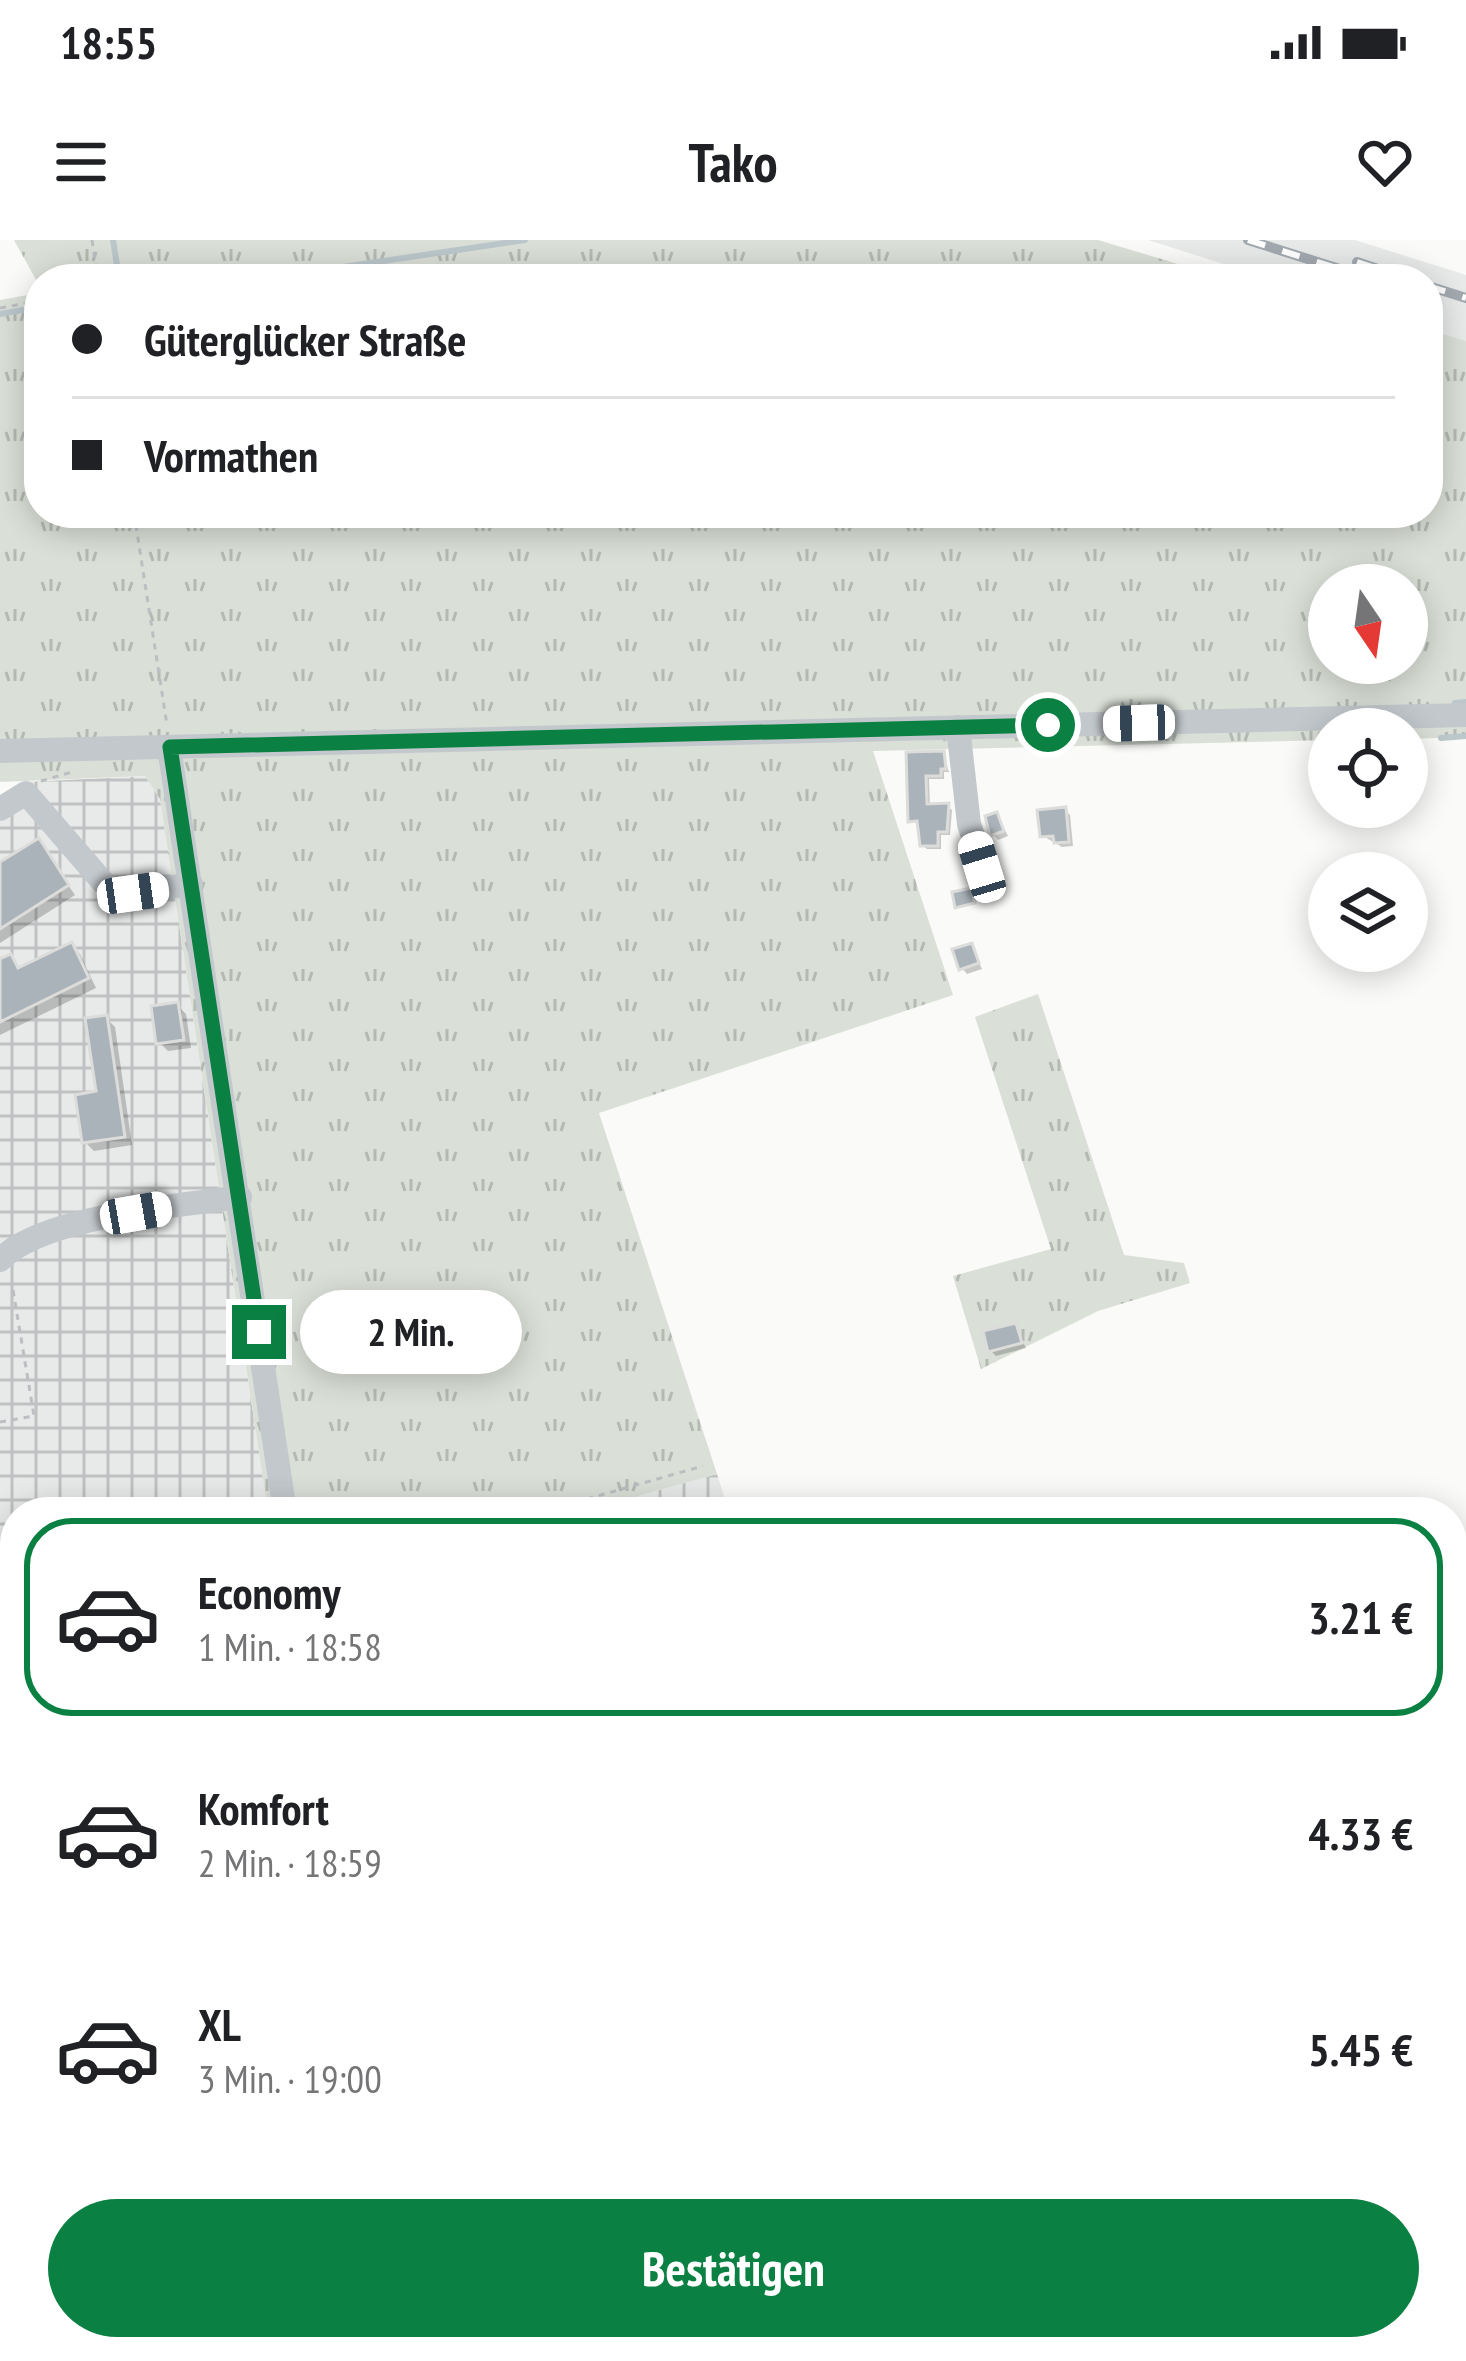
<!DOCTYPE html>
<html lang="de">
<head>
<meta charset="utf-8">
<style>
	:root { --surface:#fff; --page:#f6f6f6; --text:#202124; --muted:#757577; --line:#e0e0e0; --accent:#0b8043 }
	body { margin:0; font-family:"PT Sans Narrow",sans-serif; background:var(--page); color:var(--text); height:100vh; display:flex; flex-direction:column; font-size:45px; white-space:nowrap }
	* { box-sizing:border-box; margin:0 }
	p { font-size:39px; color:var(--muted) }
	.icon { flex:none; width:66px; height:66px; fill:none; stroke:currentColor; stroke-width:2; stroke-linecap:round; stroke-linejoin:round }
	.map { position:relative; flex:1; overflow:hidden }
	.side { position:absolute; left:0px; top:1257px; width:1467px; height:864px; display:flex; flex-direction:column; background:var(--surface); border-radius:48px 48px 0 0; box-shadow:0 6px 30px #0003 }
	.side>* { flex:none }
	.top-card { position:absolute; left:24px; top:24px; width:1419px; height:264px; border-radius:48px; box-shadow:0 6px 30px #0003; display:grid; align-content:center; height:264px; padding:0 48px; background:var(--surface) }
	.needle { width:78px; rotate:167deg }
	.buttons { position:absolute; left:1308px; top:324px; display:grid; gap:24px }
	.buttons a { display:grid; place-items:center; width:120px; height:120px; border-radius:50%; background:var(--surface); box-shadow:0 6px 30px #0003; font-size:60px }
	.end { position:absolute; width:54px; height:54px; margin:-27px; border:15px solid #0b8043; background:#fff; box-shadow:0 0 0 6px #fff }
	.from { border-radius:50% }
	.bubble { position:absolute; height:84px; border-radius:42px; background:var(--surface); box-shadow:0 6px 30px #0003; font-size:39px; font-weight:700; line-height:84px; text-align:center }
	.car { position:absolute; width:36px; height:72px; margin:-36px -18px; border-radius:15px; box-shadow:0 0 9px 3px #0007; background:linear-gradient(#fff 24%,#345 0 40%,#fff 0 76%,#345 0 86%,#fff 0) }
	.top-card b { display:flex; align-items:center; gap:42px; height:114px; font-size:45px }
	.top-card b+b { border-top:3px solid var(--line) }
	.top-card i { width:30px; height:30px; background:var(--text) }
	ul { padding:21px 0 0; list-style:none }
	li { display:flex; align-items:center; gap:36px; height:198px; margin:0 24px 18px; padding:0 24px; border:6px solid transparent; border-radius:48px }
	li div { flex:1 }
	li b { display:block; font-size:45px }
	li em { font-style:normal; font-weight:700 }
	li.on { border-color:var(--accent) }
	li>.icon { width:108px; height:108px; stroke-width:1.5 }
	.primary-button { display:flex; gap:24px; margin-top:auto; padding:24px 48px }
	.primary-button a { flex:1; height:138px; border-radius:72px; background:var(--accent); color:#fff; font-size:48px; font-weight:700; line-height:138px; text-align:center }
	.status { display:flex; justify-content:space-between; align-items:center; height:84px; padding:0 60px; background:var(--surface); direction:ltr }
	.status svg { height:33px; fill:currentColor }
	header { display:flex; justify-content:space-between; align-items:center; height:156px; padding:0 48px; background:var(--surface); font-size:54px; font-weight:700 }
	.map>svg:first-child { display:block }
</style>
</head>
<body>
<div class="status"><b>18:55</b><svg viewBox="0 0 49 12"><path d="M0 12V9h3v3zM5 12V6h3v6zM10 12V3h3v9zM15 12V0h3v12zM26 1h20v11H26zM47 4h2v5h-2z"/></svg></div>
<header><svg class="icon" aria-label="menu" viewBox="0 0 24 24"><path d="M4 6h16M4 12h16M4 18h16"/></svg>Tako<svg class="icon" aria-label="heart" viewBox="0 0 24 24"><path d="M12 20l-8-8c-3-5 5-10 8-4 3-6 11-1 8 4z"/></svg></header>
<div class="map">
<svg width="1466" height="2121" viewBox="0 0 1466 2121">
	<defs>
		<pattern id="industrial-grid" width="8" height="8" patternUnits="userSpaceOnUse" patternTransform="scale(3)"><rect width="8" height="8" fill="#e8e9e9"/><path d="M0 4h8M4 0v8" fill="none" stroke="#c0c1c2"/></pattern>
		<pattern id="grass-tufts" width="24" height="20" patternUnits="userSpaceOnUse" patternTransform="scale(3)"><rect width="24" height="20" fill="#dadfd7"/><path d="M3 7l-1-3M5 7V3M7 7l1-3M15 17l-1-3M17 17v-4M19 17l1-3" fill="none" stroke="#b4b9b4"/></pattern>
		<pattern id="water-rules" width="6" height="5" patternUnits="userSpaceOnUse" patternTransform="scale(3)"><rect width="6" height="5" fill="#bbc7cb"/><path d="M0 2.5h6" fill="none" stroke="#9ca6aa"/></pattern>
	</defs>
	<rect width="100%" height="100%" fill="#fafaf8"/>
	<polygon fill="#e8e9e9" points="1148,0 1355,0 1466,35 1466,101 1428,89 1428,39 1271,39"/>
	<g fill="url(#industrial-grid)">
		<polygon points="145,536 160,559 268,1272 15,1272 15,2106 389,2106 386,2114 0,2108 0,558 26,542"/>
		<polygon points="717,1234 729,1272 581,1272"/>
		<polygon points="1466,2075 1466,2121 1118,2121 1229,2106 1452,2106 1452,2076"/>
		<polygon points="429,2106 1061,2106 1054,2121 431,2121"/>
	</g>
	<g fill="url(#grass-tufts)" fill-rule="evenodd">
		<polygon points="14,0 1098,0 1201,31 1255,39 39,39 39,45"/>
		<path d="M39 53V273H1428V89L1466 101V497L1407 499V489H1329V500L873 511 953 755 599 873 717 1234 581 1272H268L160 559 145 536 0 542V60ZM1329 345H1407V423H1329Z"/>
		<polygon points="1038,754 1124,1015 1184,1023 1190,1043 1098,1071 981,1129 953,1036 1051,1009 975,777"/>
		<polygon points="1466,1368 1466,1448 1452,1440 1452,1384"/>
		<polygon points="1466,1536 1466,1585 1452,1598 1452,1552"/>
		<polygon points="389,2106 429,2106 431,2121 0,2121 0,2108 386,2114"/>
		<polygon points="1061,2106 1219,2106 1219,2107 1118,2121 1054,2121"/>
	</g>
	<polygon fill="url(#water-rules)" points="1466,1472 1466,1536 1452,1552 1452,1493"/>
	<g fill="#0003">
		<polygon points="943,514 949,532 944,532 944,539 929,539 930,567 947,566 952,570 950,595 941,595 941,609 927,609 922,605 920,584 911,580 909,515"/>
		<polygon points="1065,570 1070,575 1073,606 1062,607 1043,596"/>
		<polygon points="997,575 1008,596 998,600 993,594"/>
		<polygon points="38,602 75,655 0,703 0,626"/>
		<polygon points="71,705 80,714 96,748 0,795 0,723 11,717 21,730"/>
		<polygon points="971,706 982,729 967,734 962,728"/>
		<polygon points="177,765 186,774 191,808 168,811 159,802"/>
		<polygon points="106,778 115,787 132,905 94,911 85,902 100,854"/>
		<polygon points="1015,1086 1026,1108 996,1116 991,1111"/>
		<polygon points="15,1563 15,1617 7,1564"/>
		<polygon points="505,2106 539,2106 539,2107 511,2112"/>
	</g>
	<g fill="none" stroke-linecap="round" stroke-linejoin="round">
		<g stroke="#bbc7cb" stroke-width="6">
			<polyline points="113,0 117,25 130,39"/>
			<polyline points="262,39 525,0"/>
			<polyline points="0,74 39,67"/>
			<polyline points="1455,463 1466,462"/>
			<polyline points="1441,498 1466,496"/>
			<polyline points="1452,1478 1466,1465"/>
		</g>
	</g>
	<g fill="#aab3b9" stroke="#dcdcda" stroke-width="3">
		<polygon points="944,511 946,529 941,529 941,536 926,536 927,564 949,563 947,592 938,592 938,606 920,606 917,581 908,582 906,512"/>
		<polygon points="1066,567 1069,602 1054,603 1053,596 1040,597 1037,570"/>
		<polygon points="997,572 1004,591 990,596 985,576"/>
		<polygon points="39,598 69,645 0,689 0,622"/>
		<polygon points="971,648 975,663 955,668 952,652"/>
		<polygon points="72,702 89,738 0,782 0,719 11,714 18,728"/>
		<polygon points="972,703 979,723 959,730 952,709"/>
		<polygon points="178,762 184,800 156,804 151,766"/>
		<polygon points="107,775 125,897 82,903 75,855 96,851 85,778"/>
		<polygon points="1016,1083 1022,1103 988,1112 983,1091"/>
	</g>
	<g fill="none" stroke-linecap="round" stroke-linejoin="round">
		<g stroke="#bbbfc2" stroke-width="3" stroke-dasharray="6 6" stroke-linecap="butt">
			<polyline points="92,0 98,39"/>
			<polyline points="0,68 39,61"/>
			<polyline points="134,273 167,485"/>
			<polyline points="41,541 72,532"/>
			<polyline points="0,1182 34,1176 13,1050"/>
			<polyline points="541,1272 703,1226"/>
			<polyline points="0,1521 6,1521 1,1483"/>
		</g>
		<g stroke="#c3c8cc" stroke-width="24">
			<polyline points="958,487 969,584 983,627"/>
			<polyline points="169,507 285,1272"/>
			<polyline points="0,511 1466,475"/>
			<polyline points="0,569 26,553 108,648 133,653 191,644"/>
			<path d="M0 1020C42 976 179 966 240 957"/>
			<polyline points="0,1328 15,1326"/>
			<polyline points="0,1461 15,1459"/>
			<polyline points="0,1665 8,1667 15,1686"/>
			<polyline points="1452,2099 1466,2111"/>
			<polyline points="410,2106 412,2121"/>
			<polyline points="1222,2121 1332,2106"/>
		</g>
		<g stroke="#a2aab0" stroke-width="10">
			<g id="rail">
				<polyline points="1248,0 1371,39"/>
				<polyline points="1357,22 1408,39"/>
				<polyline points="1428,46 1466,58"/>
			</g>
		</g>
		<use href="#rail" stroke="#fff" stroke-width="6" stroke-dasharray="18" stroke-linecap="butt"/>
	</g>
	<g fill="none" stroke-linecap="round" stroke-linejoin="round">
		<polyline stroke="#0b8043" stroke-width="15" points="259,1092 170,507 1048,485"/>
	</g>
</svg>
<div class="buttons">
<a><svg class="needle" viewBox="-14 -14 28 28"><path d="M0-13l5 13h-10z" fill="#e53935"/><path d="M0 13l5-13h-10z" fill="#757577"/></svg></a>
<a><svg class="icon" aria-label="locate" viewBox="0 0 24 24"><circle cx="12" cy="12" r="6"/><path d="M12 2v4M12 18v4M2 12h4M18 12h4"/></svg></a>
<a><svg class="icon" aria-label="layers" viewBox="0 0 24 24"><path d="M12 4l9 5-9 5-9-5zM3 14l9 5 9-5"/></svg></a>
</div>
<i class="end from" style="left:1048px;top:485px"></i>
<i class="end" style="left:259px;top:1092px"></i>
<div class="bubble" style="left:300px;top:1050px;width:222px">2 Min.</div>
<i class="car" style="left:1139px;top:483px;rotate:268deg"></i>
<i class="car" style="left:982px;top:627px;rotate:343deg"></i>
<i class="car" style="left:133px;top:653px;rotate:82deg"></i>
<i class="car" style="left:136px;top:973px;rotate:80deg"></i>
<div class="top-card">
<b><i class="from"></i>Güterglücker Straße</b>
<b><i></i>Vormathen</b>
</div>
<section class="side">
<ul>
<li class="on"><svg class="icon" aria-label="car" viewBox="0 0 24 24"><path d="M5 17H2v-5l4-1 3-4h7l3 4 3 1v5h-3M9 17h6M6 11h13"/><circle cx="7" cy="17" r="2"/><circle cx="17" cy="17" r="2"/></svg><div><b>Economy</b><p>1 Min. · 18:58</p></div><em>3.21 €</em></li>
<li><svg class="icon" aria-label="car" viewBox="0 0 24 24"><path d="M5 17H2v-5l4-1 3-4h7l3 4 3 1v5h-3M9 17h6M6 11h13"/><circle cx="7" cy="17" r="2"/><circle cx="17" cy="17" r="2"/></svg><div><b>Komfort</b><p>2 Min. · 18:59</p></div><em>4.33 €</em></li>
<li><svg class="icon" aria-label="car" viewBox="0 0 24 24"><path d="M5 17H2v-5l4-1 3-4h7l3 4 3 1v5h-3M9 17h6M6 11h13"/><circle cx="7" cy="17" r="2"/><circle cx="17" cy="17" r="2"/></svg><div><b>XL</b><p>3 Min. · 19:00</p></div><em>5.45 €</em></li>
</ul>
<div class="primary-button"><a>Bestätigen</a></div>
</section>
</div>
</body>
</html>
